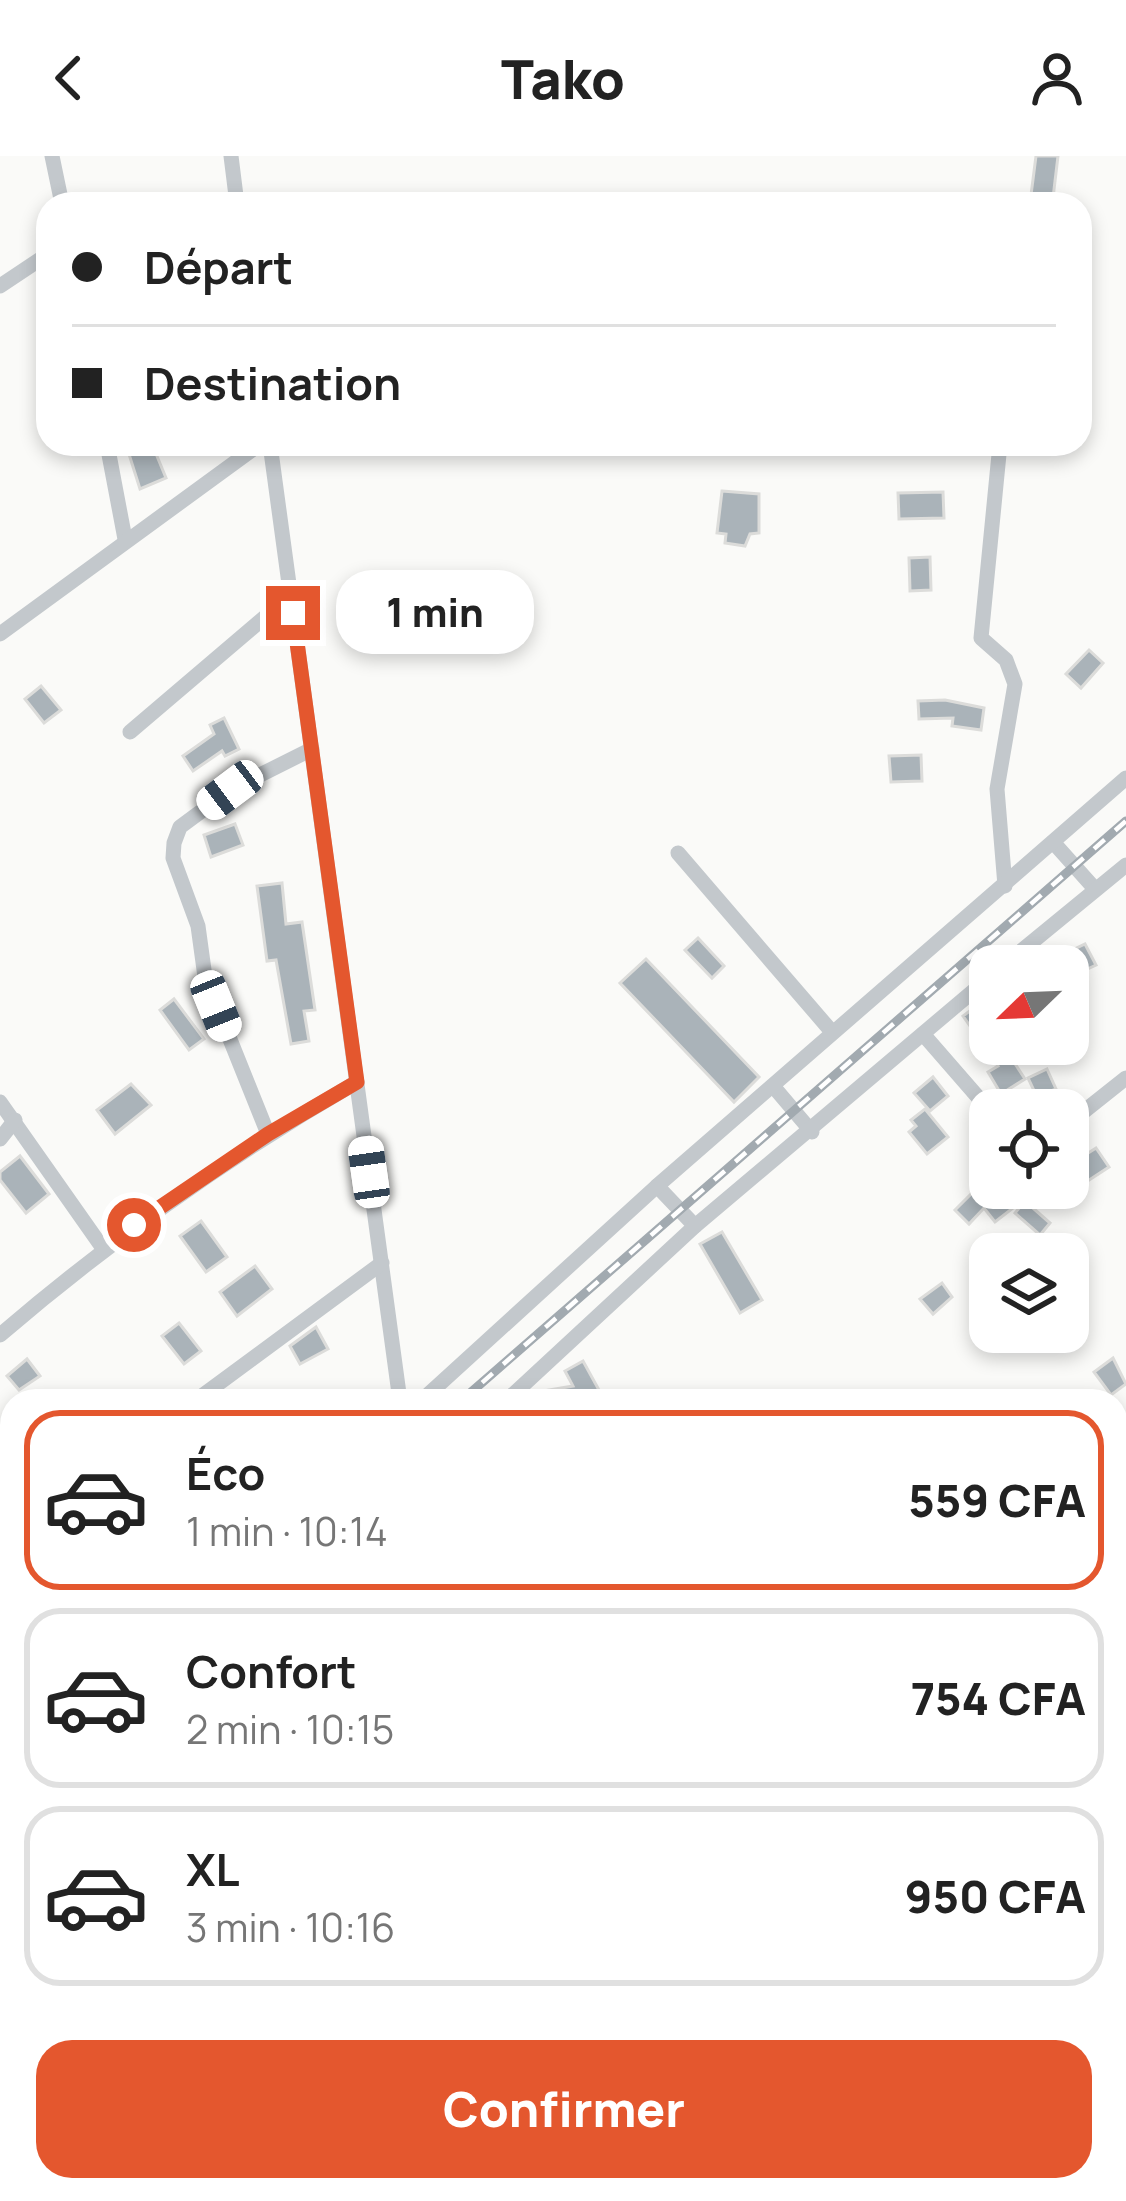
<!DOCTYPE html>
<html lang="fr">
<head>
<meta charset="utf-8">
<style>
	:root { --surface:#fff; --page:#f6f6f6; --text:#222; --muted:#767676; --line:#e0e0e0; --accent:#e4572e }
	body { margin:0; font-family:Manrope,sans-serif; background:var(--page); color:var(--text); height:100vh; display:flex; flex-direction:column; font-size:45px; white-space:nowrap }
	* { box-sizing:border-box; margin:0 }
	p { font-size:39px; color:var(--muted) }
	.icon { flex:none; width:66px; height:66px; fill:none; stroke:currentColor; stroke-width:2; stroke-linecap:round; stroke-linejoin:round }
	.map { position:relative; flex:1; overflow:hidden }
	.panel { position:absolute; left:0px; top:1233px; width:1128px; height:813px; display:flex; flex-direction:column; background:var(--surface); border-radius:36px 36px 0 0; box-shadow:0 6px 18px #0003 }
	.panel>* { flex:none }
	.hud { position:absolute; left:36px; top:36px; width:1056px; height:264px; border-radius:36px; box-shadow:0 6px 18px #0003; display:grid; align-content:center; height:264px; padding:0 36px; background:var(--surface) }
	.needle { width:78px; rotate:247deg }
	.tools { position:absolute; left:969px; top:789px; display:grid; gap:24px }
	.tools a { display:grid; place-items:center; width:120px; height:120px; border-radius:24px; background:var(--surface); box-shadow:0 6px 18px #0003; font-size:60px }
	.end { position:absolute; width:54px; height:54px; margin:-27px; border:15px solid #e4572e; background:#fff; box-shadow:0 0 0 6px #fff }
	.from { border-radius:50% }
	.bubble { position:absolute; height:84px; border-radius:36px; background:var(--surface); box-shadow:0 6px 18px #0003; font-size:39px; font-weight:800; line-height:84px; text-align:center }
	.car { position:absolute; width:36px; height:72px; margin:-36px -18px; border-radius:15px; box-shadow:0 0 9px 3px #0007; background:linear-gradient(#fff 24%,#345 0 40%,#fff 0 76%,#345 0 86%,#fff 0) }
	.hud b { display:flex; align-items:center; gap:42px; height:114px; font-size:45px }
	.hud b+b { border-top:3px solid var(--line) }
	.hud i { width:30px; height:30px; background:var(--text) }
	ul { padding:21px 0 0; list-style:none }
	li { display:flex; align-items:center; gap:36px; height:180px; margin:0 24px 18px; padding:0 12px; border:6px solid var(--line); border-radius:36px }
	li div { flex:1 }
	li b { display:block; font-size:45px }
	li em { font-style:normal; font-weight:800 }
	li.active { border-color:var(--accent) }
	li>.icon { width:108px; height:108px; stroke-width:1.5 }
	.cta { display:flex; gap:24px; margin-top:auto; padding:24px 36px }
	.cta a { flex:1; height:138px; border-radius:36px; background:var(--accent); color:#fff; font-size:48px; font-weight:800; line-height:138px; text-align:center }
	header { display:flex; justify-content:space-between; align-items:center; height:156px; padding:0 36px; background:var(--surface); font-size:54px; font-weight:800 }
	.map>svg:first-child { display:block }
</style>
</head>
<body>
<header><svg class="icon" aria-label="back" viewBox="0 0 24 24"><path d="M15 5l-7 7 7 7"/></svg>Tako<svg class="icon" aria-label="person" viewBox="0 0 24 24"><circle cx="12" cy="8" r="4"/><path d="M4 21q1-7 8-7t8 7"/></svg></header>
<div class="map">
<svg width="1126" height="2045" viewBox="0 0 1126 2045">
	<rect width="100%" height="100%" fill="#fafaf8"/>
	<g fill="#aab3b9" stroke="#dcdcda" stroke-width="3">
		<polygon points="1036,0 1058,0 1053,42 1031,39"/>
		<polygon points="152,288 166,322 140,333 128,295"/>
		<polygon points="722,335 759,338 759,377 750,378 745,390 725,387 726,378 717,377"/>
		<polygon points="943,336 944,362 899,363 898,337"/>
		<polygon points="930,401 931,434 910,435 909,402"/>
		<polygon points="1089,494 1103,507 1081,532 1066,518"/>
		<polygon points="41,530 61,554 44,567 25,543"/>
		<polygon points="945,544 984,552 981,574 952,570 953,562 919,563 918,545"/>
		<polygon points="224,562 239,593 225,600 222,595 193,615 183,600 214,578 210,569"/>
		<polygon points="921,599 922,625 891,626 889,600"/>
		<polygon points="235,668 243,689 211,701 204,679"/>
		<polygon points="282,727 286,768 302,766 315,854 304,855 309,885 291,888 276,804 267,805 257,730"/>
		<polygon points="698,782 724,810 712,822 685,794"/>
		<polygon points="1085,788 1096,809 1068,822 1068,810 1039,810"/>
		<polygon points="646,803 759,921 734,946 620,827"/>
		<polygon points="174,843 204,883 189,894 160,854"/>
		<polygon points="979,848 990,864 990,888 1021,888 1008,897 1025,923 1001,938 988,916 998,910 963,860"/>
		<polygon points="1047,913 1056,933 1037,941 1028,922"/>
		<polygon points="933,921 948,940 930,955 914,937"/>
		<polygon points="131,928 151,949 115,978 97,954"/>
		<polygon points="925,953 948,981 927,998 909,976 916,970 911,964"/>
		<polygon points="1096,992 1109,1011 1080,1030 1068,1010"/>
		<polygon points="20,1000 49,1038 26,1057 0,1024 0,1016"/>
		<polygon points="982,1015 990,1021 990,1032 997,1032 1013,1052 995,1066 984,1052 969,1068 955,1054 978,1031 972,1023"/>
		<polygon points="1025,1045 1050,1067 1040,1079 1015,1057"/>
		<polygon points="201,1065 227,1101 206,1116 180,1080"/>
		<polygon points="722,1076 762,1144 740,1157 700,1088"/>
		<polygon points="255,1110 272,1133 237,1160 220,1136"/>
		<polygon points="942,1127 952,1141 933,1158 920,1143"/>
		<polygon points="179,1167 201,1195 184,1208 162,1180"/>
		<polygon points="316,1171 328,1193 300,1208 290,1190"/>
		<polygon points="1113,1202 1126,1228 1111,1239 1094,1216"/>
		<polygon points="27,1203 40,1220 19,1234 7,1220"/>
		<polygon points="583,1205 605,1245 526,1245 532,1237 573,1230 565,1215"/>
	</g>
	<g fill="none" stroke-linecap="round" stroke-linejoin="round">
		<g stroke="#b5babe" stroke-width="28">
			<g id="primary">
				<polyline points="1116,1798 1126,1797"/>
				<polyline points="0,1804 12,1804"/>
			</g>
		</g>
		<g stroke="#c3c8cc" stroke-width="15">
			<polyline points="52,0 62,48"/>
			<polyline points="231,0 237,48"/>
			<polyline points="0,130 48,98"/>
			<polyline points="107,288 125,383"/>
			<polyline points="270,288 400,1245"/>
			<polyline points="1000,288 981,482 1006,504 1015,528 997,633 1005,730"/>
			<polyline points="0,478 260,288"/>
			<polyline points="130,576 265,461 293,457"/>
			<polyline points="1053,686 1095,733"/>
			<polyline points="678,697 832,876"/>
			<polyline points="1003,810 1126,709"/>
			<polyline points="923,878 990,955"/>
			<polyline points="773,930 812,976"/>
			<polyline points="0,946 102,1091"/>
			<polyline points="1068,968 1126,922"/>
			<polyline points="268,978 205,821 198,770 173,702 174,687 180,671 230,634 312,593"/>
			<polyline points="0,983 15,964"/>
			<polyline points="657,1030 695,1070"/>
			<path d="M0 1179C112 1083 229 1000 357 926"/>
			<polyline points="195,1245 382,1107"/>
			<polyline points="421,1245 657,1030 1126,622"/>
			<polyline points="506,1245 695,1070 990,821"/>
			<polyline points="0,1394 12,1388"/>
			<polyline points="1116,1412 1126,1408"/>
			<polyline points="0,1430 12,1459"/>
			<polyline points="0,1605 12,1595"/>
			<polyline points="0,1681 12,1670"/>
			<polyline points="1079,2034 1084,2045"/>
			<polyline points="292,2045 300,2034"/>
		</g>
		<g stroke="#c3c8cc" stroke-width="21">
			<polyline points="0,1956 12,1966"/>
			<polyline points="86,2034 98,2045"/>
		</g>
		<use href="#primary" stroke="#fff" stroke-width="24"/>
		<g stroke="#a2aab0" stroke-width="9">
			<g id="rail">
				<polyline points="461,1245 1126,665"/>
				<polyline points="0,1648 12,1637"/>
			</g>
		</g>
		<use href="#rail" stroke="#fff" stroke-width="4.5" stroke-dasharray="14" stroke-linecap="butt"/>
	</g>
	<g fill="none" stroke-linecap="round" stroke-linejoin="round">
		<polyline stroke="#e4572e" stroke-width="15" points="134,1069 268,978 357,926 293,457"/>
	</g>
</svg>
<div class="tools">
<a><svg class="needle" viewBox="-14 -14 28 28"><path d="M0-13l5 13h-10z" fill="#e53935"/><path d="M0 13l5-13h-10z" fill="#767676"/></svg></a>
<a><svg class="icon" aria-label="locate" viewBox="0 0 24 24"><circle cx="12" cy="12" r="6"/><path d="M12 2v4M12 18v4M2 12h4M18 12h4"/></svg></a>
<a><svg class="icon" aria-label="layers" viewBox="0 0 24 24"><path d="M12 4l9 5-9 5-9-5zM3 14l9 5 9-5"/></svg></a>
</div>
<i class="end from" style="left:134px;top:1069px"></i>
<i class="end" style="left:293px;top:457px"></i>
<div class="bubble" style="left:336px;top:414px;width:198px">1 min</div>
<i class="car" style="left:230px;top:634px;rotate:233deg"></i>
<i class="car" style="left:216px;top:850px;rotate:158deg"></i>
<i class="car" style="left:369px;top:1016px;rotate:352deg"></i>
<div class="hud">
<b><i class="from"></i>Départ</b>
<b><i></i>Destination</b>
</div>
<section class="panel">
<ul>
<li class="active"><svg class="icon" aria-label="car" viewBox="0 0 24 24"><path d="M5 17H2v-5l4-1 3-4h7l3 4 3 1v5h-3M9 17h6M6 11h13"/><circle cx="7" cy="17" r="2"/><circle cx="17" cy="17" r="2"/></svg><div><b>Éco</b><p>1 min · 10:14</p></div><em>559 CFA</em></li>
<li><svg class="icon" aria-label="car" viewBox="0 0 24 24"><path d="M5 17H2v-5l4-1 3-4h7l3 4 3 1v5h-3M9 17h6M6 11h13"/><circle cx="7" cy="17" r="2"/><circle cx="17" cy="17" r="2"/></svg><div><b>Confort</b><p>2 min · 10:15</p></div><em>754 CFA</em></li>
<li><svg class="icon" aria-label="car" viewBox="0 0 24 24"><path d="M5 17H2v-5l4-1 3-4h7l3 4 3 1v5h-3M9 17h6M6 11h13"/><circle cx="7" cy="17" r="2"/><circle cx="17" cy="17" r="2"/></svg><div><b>XL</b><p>3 min · 10:16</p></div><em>950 CFA</em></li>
</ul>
<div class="cta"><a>Confirmer</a></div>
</section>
</div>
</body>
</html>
